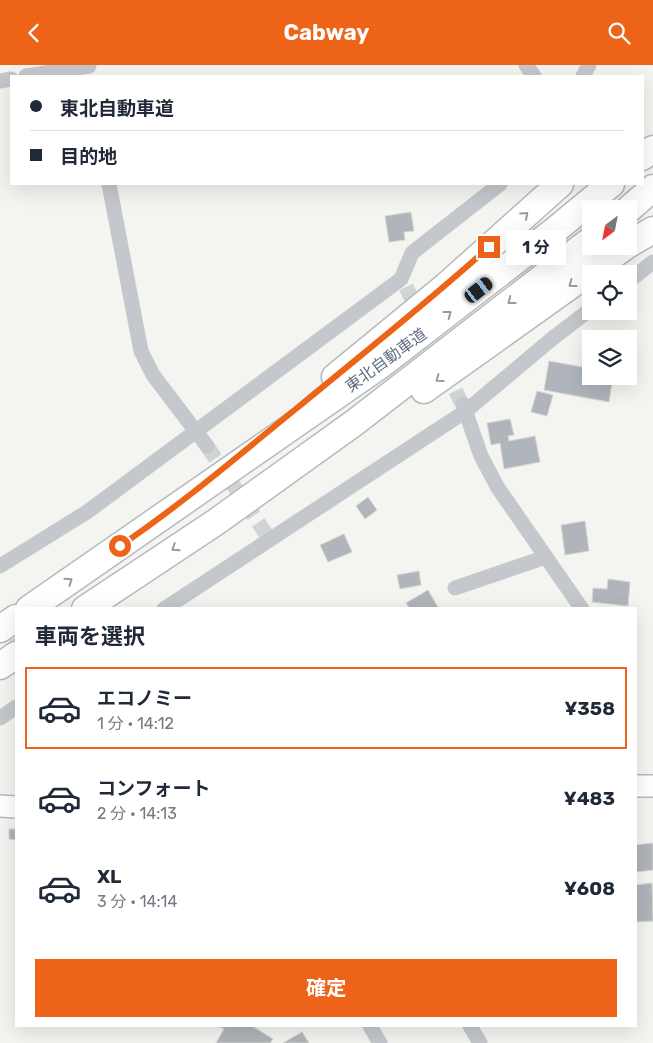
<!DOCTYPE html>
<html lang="ja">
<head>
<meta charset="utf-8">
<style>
	:root { --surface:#fff; --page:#f6f6f7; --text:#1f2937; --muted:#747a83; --line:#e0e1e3; --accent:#ed6318 }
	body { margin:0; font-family:Rubik,"Noto Sans JP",sans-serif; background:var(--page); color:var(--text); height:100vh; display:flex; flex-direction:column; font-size:19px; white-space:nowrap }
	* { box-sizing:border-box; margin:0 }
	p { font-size:16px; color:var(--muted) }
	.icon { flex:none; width:28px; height:28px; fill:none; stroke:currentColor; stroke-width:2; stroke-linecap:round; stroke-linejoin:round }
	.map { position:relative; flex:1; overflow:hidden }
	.side { position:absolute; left:15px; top:542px; width:622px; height:420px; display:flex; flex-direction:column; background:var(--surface); border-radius:0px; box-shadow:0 5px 20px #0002 }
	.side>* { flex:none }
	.guide { position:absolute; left:10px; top:10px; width:634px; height:110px; border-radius:0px; box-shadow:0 5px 20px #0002; display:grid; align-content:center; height:110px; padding:0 20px; background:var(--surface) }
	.needle { width:32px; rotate:212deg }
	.controls { position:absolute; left:582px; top:135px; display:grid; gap:10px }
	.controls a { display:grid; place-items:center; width:55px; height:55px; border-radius:0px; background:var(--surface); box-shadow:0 5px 20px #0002; font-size:25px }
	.end { position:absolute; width:22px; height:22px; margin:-11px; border:6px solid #ed6318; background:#fff; box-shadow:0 0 0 2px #fff }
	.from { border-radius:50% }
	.bubble { position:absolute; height:35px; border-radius:0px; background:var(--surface); box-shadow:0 5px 20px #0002; font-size:16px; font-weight:700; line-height:35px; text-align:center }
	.car { position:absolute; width:15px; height:30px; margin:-15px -8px; border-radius:6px; box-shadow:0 0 4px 1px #0007; background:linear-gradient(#222 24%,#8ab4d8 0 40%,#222 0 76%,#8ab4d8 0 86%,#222 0) }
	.guide b { display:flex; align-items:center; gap:18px; height:48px; font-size:19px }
	.guide b+b { border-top:1px solid var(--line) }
	.guide i { width:12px; height:12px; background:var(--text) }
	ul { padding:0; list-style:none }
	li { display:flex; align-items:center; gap:15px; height:82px; margin:0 10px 8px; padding:0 10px; border:2px solid transparent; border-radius:0px }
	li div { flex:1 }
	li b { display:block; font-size:19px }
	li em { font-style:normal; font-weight:700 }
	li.on { border-color:var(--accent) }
	li>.icon { width:45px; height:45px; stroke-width:1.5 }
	h2 { padding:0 20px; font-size:22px; line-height:60px }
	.cta { display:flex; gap:10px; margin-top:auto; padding:10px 20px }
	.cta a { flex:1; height:58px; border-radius:0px; background:var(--accent); color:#fff; font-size:20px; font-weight:700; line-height:58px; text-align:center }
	header { display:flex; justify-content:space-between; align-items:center; height:65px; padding:0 20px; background:var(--accent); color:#fff; font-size:22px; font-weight:700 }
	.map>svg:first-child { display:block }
</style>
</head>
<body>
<header><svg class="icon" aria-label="back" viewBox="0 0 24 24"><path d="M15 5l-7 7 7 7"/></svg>Cabway<svg class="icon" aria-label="search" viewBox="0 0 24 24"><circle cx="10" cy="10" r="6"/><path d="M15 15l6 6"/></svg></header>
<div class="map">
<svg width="653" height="978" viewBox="0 0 653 978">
	<rect width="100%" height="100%" fill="#f4f5f0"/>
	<g fill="#afb5bb" stroke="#d6d6d3">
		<polygon points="411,147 414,166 404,167 405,175 389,177 385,151"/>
		<polygon points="603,265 610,267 609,274 601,274"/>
		<polygon points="612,267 630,271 629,277 629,274 611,274"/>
		<polygon points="583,295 591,296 591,311 613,311 609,337 544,325 549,296 582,302"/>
		<polygon points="537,326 553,330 547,351 531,347"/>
		<polygon points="510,354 514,370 508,371 509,376 535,371 540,397 504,404 500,378 491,380 487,358"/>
		<polygon points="368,432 377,445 365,454 356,441"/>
		<polygon points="585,456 589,486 565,490 561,460"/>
		<polygon points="344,469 352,487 328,497 320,480"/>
		<polygon points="419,506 421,520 400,524 397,510"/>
		<polygon points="608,514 630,517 628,541 592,537 593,523 607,524"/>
		<polygon points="428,525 439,544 410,544 406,538"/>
		<polygon points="9,764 16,764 16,775 9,774"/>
		<polygon points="653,778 653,805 636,807 636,780"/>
		<polygon points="652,818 653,856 636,857 636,820"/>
		<polygon points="218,961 252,961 273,974 270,978 216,978 224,964"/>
		<polygon points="302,967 309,978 283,978"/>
	</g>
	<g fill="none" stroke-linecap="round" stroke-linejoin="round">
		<g stroke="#d0d4d5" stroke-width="15" stroke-dasharray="15 8" stroke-linecap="butt">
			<polyline points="406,222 462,339"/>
			<polyline points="207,381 270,475"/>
			<polyline points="1,554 16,575"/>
		</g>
		<g stroke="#b6bac0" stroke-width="24">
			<g id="secondary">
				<polyline points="636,721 653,721"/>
				<polyline points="0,741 16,742"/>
			</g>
		</g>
		<g stroke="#b6b9bd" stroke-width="29">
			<g id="highway">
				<polyline points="642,92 653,84"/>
				<polyline points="629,144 653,123"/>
				<polyline points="629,179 653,165"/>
				<polyline points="335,312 446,221 560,119"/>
				<polyline points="424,325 626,181"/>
				<polyline points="29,544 382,299 554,166 611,119"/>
				<polyline points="85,544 216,457 354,358 591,175"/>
				<polyline points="0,564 16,553"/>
				<polyline points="0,601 16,590"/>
			</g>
		</g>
		<g stroke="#c4c7cb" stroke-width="15">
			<polyline points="526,0 534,11"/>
			<polyline points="26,11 89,1"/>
			<polyline points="583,11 589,0"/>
			<polyline points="0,16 11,14"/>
			<polyline points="109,119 141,286 153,310 207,381"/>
			<polyline points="629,216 653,197"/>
			<polyline points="463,339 481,391 498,423 582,544"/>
			<polyline points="0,501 87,447 401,214 412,188 500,119"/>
			<polyline points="455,523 546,492"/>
			<polyline points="164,544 466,346 553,273 591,244"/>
			<polyline points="0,653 16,642"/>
			<polyline points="370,961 380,978"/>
			<polyline points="470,961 480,978"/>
		</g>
		<use href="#secondary" stroke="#fff" stroke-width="21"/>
		<use href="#highway" stroke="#fff" stroke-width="26"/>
	</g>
	<defs><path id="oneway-chevron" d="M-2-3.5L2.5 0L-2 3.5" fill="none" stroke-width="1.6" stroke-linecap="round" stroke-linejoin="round" transform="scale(1.25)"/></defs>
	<g stroke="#919ca9">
		<use href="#oneway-chevron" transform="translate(525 150) rotate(-42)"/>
		<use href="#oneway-chevron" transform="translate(572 219) rotate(144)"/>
		<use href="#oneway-chevron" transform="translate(511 236) rotate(142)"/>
		<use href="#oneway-chevron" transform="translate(448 249) rotate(-37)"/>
		<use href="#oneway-chevron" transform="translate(439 314) rotate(144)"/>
		<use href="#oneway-chevron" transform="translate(175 483) rotate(147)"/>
		<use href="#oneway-chevron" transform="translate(69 516) rotate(-35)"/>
	</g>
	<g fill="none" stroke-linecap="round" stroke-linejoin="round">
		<path stroke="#ed6318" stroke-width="6" d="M120 481C182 439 239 390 297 343 361 290 427 238 489 182"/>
	</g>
	<g text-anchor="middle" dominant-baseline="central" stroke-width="5" stroke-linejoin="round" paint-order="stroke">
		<g font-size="16" fill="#627184" stroke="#fff">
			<text transform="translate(386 295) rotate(-36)">東北自動車道</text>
		</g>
	</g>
</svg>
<div class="controls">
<a><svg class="needle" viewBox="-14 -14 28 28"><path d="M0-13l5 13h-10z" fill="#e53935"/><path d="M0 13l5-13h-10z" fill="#747a83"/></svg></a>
<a><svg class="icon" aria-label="locate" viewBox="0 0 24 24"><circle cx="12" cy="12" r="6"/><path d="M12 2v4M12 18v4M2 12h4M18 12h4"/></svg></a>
<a><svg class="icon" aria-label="layers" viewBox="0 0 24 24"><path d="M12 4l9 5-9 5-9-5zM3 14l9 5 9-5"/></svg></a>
</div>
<i class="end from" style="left:120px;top:481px"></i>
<i class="end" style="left:489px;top:182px"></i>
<div class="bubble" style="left:506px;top:165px;width:60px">1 分</div>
<i class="car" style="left:479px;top:225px;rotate:52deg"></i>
<div class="guide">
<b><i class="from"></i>東北自動車道</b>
<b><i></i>目的地</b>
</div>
<section class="side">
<h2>車両を選択</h2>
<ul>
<li class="on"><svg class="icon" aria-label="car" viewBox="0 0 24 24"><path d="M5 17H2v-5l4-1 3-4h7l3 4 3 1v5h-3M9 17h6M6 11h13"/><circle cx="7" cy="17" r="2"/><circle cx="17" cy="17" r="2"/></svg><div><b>エコノミー</b><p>1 分 · 14:12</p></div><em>¥358</em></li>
<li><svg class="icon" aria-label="car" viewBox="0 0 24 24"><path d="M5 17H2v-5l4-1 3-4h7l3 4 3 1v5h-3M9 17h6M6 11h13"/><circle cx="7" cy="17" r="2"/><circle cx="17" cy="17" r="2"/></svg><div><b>コンフォート</b><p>2 分 · 14:13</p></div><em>¥483</em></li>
<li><svg class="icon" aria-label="car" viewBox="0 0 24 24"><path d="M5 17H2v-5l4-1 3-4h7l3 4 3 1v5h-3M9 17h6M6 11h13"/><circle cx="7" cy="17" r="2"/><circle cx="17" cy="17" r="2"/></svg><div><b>XL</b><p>3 分 · 14:14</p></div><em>¥608</em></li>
</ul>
<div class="cta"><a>確定</a></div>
</section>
</div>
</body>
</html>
